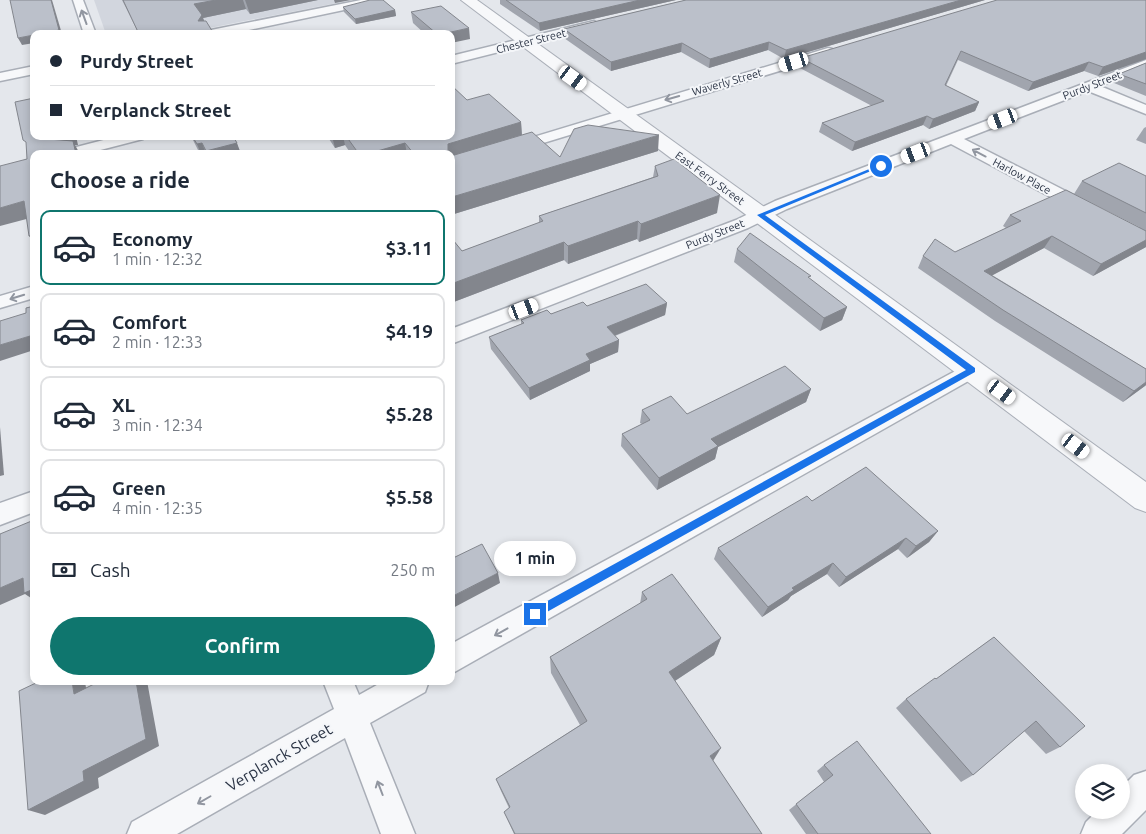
<!DOCTYPE html>
<html lang="en">
<head>
<meta charset="utf-8">
<style>
	:root { --surface:#fff; --page:#f2f2f3; --text:#1f2937; --muted:#747a83; --line:#e0e1e3; --accent:#0f766e }
	body { margin:0; font-family:Ubuntu,sans-serif; background:var(--page); color:var(--text); height:100vh; display:flex; flex-direction:column; font-size:19px; white-space:nowrap }
	* { box-sizing:border-box; margin:0 }
	p { font-size:16px; color:var(--muted) }
	.icon { flex:none; width:28px; height:28px; fill:none; stroke:currentColor; stroke-width:2; stroke-linecap:round; stroke-linejoin:round }
	.map { position:relative; flex:1; overflow:hidden }
	.side { position:absolute; left:30px; top:150px; width:425px; height:535px; display:flex; flex-direction:column; background:var(--surface); border-radius:10px; box-shadow:0 2px 8px #0003 }
	.side>* { flex:none }
	.hud { position:absolute; left:30px; top:30px; width:425px; height:110px; border-radius:10px; box-shadow:0 2px 8px #0003; display:grid; align-content:center; height:110px; padding:0 20px; background:var(--surface) }
	.controls { position:absolute; left:1075px; top:764px; display:grid; gap:10px }
	.controls a { display:grid; place-items:center; width:55px; height:55px; border-radius:50%; background:var(--surface); box-shadow:0 2px 8px #0003; font-size:25px }
	.end { position:absolute; width:22px; height:22px; margin:-11px; border:6px solid #1a73e8; background:#fff; box-shadow:0 0 0 2px #fff }
	.from { border-radius:50% }
	.bubble { position:absolute; height:35px; border-radius:18px; background:var(--surface); box-shadow:0 2px 8px #0003; font-size:16px; font-weight:700; line-height:35px; text-align:center }
	.car { position:absolute; width:15px; height:30px; margin:-15px -8px; border-radius:6px; box-shadow:0 0 4px 1px #0007; background:linear-gradient(#fff 24%,#345 0 40%,#fff 0 76%,#345 0 86%,#fff 0) }
	.hud b { display:flex; align-items:center; gap:18px; height:48px; font-size:19px }
	.hud b+b { border-top:1px solid var(--line) }
	.hud i { width:12px; height:12px; background:var(--text) }
	ul { padding:0; list-style:none }
	li { display:flex; align-items:center; gap:15px; height:75px; margin:0 10px 8px; padding:0 10px; border:2px solid var(--line); border-radius:10px }
	li div { flex:1 }
	li b { display:block; font-size:19px }
	li em { font-style:normal; font-weight:700 }
	li.current { border-color:var(--accent) }
	li>.icon { width:45px; height:45px; stroke-width:1.5 }
	h2 { padding:0 20px; font-size:22px; line-height:60px }
	.pay { display:flex; align-items:center; gap:12px; height:55px; padding:0 20px; font-size:19px }
	.pay p { margin-inline-start:auto }
	.button { display:flex; gap:10px; margin-top:auto; padding:10px 20px }
	.button a { flex:1; height:58px; border-radius:30px; background:var(--accent); color:#fff; font-size:20px; font-weight:700; line-height:58px; text-align:center }
	.map>svg:first-child { display:block }
</style>
</head>
<body>
<div class="map">
<svg width="1146" height="834" viewBox="0 0 1146 834">
	<rect width="100%" height="100%" fill="#e4e7ec"/>
	<polygon fill="#d2d6de" points="94,0 352,0 179,34 106,34"/>
	<g fill="none" stroke-linecap="round" stroke-linejoin="round">
		<g stroke="#a9aeb7" stroke-width="3">
			<g id="minor">
				<polygon points="73,0 83,0 96,34 84,34"/>
				<polygon points="361,0 382,0 377,3 230,34 205,34 211,30"/>
				<polygon points="594,21 600,25 598,27 451,64 451,56"/>
				<polygon points="828,48 832,49 834,52 832,55 517,151 507,151 504,148 507,145"/>
				<polygon points="1146,60 1146,68 1100,86 1146,105 1146,114 1088,91 964,139 1089,203 1091,207 1089,211 1077,211 951,144 787,209 748,228 451,344 451,329 736,220 775,201"/>
				<polygon points="34,66 34,74 0,81 0,73"/>
				<polygon points="119,136 145,136 143,139 85,154 59,154 61,151"/>
				<polygon points="34,286 34,298 0,308 0,296"/>
				<polygon points="972,362 979,365 983,370 979,375 451,674 451,644"/>
				<polygon points="34,491 34,512 0,525 0,503"/>
				<polygon points="323,681 353,681 359,695 384,681 429,681 425,692 370,723 415,834 381,834 345,738 177,834 127,834 132,822 334,709"/>
				<polygon points="1146,771 1146,810 1122,834 1081,834 1086,822 1098,810 1121,810 1121,788 1134,775"/>
			</g>
		</g>
		<g stroke="#a9aeb7" stroke-width="2">
			<polygon id="tertiary" points="461,0 477,0 1146,482 1146,512 1135,508"/>
		</g>
		<use href="#minor" fill="#f7f8fa" fill-rule="evenodd"/>
		<use href="#tertiary" fill="#f7f8fa" fill-rule="evenodd"/>
	</g>
	<g fill="#a1a5ae">
		<polygon points="122,0 318,0 250,14 246,9 203,18 204,21 214,34 139,34"/>
		<polygon points="500,0 676,0 540,31 500,4"/>
		<polygon points="686,0 985,0 784,59 768,50 709,68 681,52 611,71 564,38 564,29"/>
		<polygon points="1146,0 1146,59 1098,76 1084,71 1028,91 958,60 946,86 979,102 975,111 929,129 923,125 852,151 819,132 822,123 872,106 798,67 801,58"/>
		<polygon points="343,7 395,10 396,16 356,24 344,12"/>
		<polygon points="411,12 470,39 451,34 425,34 413,23"/>
		<polygon points="1146,63 1146,96 1114,83 1119,74"/>
		<polygon points="467,100 521,122 522,135 560,157 658,151 454,214 451,210 451,154 351,154 345,145 335,148 327,136 451,136"/>
		<polygon points="1146,127 1146,144 1136,140 1144,128"/>
		<polygon points="191,136 233,136 241,154 200,154"/>
		<polygon points="655,166 717,213 639,242 637,239 568,264 564,260 451,303 451,241 462,251 539,223 539,216 653,177"/>
		<polygon points="1146,176 1146,247 1093,276 1044,248 992,275 1146,369 1146,385 1123,402 995,321 918,268 923,256 955,252 1006,228 1003,226 1010,215 1139,227 1074,194 1082,181"/>
		<polygon points="737,249 847,307 842,320 820,331 734,262"/>
		<polygon points="667,303 665,315 615,336 619,340 618,352 590,364 590,371 530,400 491,349 489,337 521,324 521,320 587,306"/>
		<polygon points="811,389 806,402 718,447 715,459 657,490 621,446 622,434 642,424 640,423 642,410 687,414"/>
		<polygon points="812,501 938,531 929,542 907,558 898,549 839,587 827,574 791,596 788,600 762,617 714,559 718,548"/>
		<polygon points="642,592 721,638 714,655 675,681 713,761 762,834 514,834 504,812 509,808 501,791 496,779 580,725 551,673 550,657 640,604"/>
		<polygon points="994,637 1060,747 1046,754 1024,731 973,775 961,782 896,708 906,699 936,679"/>
		<polygon points="824,765 931,834 806,834 789,810 824,782 817,771"/>
	</g>
	<g fill="#83868d">
		<polygon points="51,0 52,0 62,34 41,34"/>
		<polygon points="216,0 243,0 246,9 203,18 208,30 198,21 194,4"/>
		<polygon points="245,0 318,0 250,14"/>
		<polygon points="334,0 351,0 335,3"/>
		<polygon points="640,0 676,0 540,31 539,23"/>
		<polygon points="961,0 985,0 784,59 786,50"/>
		<polygon points="395,10 396,16 356,24 355,19"/>
		<polygon points="469,28 470,39 451,43 451,34 442,34"/>
		<polygon points="34,35 34,43 22,45 18,38"/>
		<polygon points="769,42 768,50 709,68 710,59"/>
		<polygon points="682,43 681,52 611,71 611,62"/>
		<polygon points="1146,52 1146,59 1098,76 1103,67"/>
		<polygon points="1089,62 1084,71 1028,91 1033,82"/>
		<polygon points="979,102 975,111 929,129 933,119"/>
		<polygon points="927,116 923,125 852,151 855,142"/>
		<polygon points="521,122 522,138 451,160 451,154 448,154 448,144"/>
		<polygon points="659,135 658,151 454,214 452,197"/>
		<polygon points="50,136 76,136 78,145 75,145 80,154 76,154 48,139"/>
		<polygon points="332,136 343,136 345,145 335,148"/>
		<polygon points="202,143 206,154 201,154 197,144"/>
		<polygon points="237,143 241,154 207,154 206,151"/>
		<polygon points="405,143 407,154 367,154"/>
		<polygon points="720,195 717,213 639,242 641,224"/>
		<polygon points="24,201 34,217 0,226 0,208"/>
		<polygon points="638,221 637,239 568,264 568,246"/>
		<polygon points="34,234 34,242 29,236"/>
		<polygon points="1052,236 1044,248 978,283 984,271"/>
		<polygon points="1146,240 1146,247 1093,276 1101,264"/>
		<polygon points="564,242 564,260 451,303 451,284"/>
		<polygon points="667,303 665,315 606,339 607,327"/>
		<polygon points="847,307 842,320 820,331 824,318"/>
		<polygon points="30,336 34,340 34,350 0,361 0,345"/>
		<polygon points="619,340 618,352 590,364 590,371 530,400 529,388 586,354"/>
		<polygon points="1146,382 1146,385 1145,386 1123,402 1134,391"/>
		<polygon points="811,389 806,402 718,447 715,459 657,490 659,478 711,439"/>
		<polygon points="0,427 4,475 0,476"/>
		<polygon points="938,531 929,542 907,558 916,546"/>
		<polygon points="906,538 898,549 839,587 846,577"/>
		<polygon points="833,563 827,574 791,596 788,600 762,617 768,607 792,588"/>
		<polygon points="498,573 500,583 451,609 451,597"/>
		<polygon points="23,578 34,586 34,600 25,594 0,605 0,588"/>
		<polygon points="721,638 714,655 664,688 669,672"/>
		<polygon points="72,681 85,681 88,702 74,694"/>
		<polygon points="136,681 147,681 159,746 98,778 99,788 45,815 28,810 83,771"/>
		<polygon points="721,748 713,761 710,756"/>
	</g>
	<g fill="#bbc0ca" stroke="#83868d">
		<polygon points="10,0 51,0 59,30 41,34 34,34 34,35 18,38"/>
		<polygon points="123,0 216,0 194,4 202,15 198,21 206,21 214,34 139,34"/>
		<polygon points="370,0 383,0 395,10 355,19 343,7"/>
		<polygon points="506,0 640,0 539,23"/>
		<polygon points="686,0 961,0 786,50 769,42 710,59 682,43 611,62 564,29"/>
		<polygon points="997,0 1146,0 1146,52 1103,67 1089,62 1033,82 961,51 945,85 979,102 933,119 927,116 855,142 822,123 884,101 801,58"/>
		<polygon points="441,6 469,28 442,34 437,34 411,12"/>
		<polygon points="1146,63 1146,84 1119,74"/>
		<polygon points="451,85 467,100 489,94 521,122 448,144 448,154 414,154 405,143 367,154 359,154 346,136 451,136"/>
		<polygon points="34,98 34,136 50,136 48,139 73,141 76,154 34,154 34,234 29,236 24,201 0,208 0,166 27,159 26,142 23,140 15,102"/>
		<polygon points="588,125 659,135 452,197 451,196 451,156 532,132 560,157 574,129"/>
		<polygon points="192,136 233,136 237,143 206,151 202,143 197,144"/>
		<polygon points="674,159 720,195 641,224 638,221 568,246 564,242 451,284 451,241 453,240 462,251 543,221 539,216 658,176 655,166"/>
		<polygon points="1119,163 1146,176 1146,213 1082,181"/>
		<polygon points="1066,190 1146,231 1146,240 1101,264 1052,236 984,271 1146,369 1146,382 1134,391 1003,310 923,256 935,239 955,252 1021,221 1010,215"/>
		<polygon points="750,233 811,276 808,277 847,307 824,318 737,249"/>
		<polygon points="646,284 667,303 607,327 619,340 586,354 590,360 529,388 489,337 524,323 521,320 547,310 551,314 583,302 587,306"/>
		<polygon points="34,306 34,340 31,341 30,336 0,345 0,321 26,313 26,308"/>
		<polygon points="785,366 811,389 711,439 718,446 659,478 622,434 650,420 642,410 671,396 687,414"/>
		<polygon points="866,467 938,531 916,546 906,538 846,577 833,563 792,588 794,590 768,607 718,548 807,496 812,501"/>
		<polygon points="34,520 34,589 24,593 23,578 0,588 0,534"/>
		<polygon points="482,544 498,573 451,597 451,559"/>
		<polygon points="672,574 721,638 669,672 721,748 710,756 762,834 515,834 504,812 510,807 496,779 587,721 550,657 647,599 642,592"/>
		<polygon points="994,637 1085,726 1060,747 1036,721 973,775 906,699 935,678 936,679"/>
		<polygon points="40,681 72,681 74,694 100,681 136,681 146,739 83,771 84,781 28,810 19,691"/>
		<polygon points="857,741 931,834 818,834 796,804 833,775 824,765"/>
	</g>
	<defs><path id="oneway-shaft" d="M-6 0H5M1.5-3L5.5 0L1.5 3" fill="none" stroke-width="1.6" stroke-linecap="round" stroke-linejoin="round" transform="scale(1.25)"/></defs>
	<g stroke="#9196a0">
		<use href="#oneway-shaft" transform="translate(84 17) rotate(-110)"/>
		<use href="#oneway-shaft" transform="translate(672 98) rotate(164)"/>
		<use href="#oneway-shaft" transform="translate(979 153) rotate(-152)"/>
		<use href="#oneway-shaft" transform="translate(17 297) rotate(163)"/>
		<use href="#oneway-shaft" transform="translate(501 632) rotate(151)"/>
		<use href="#oneway-shaft" transform="translate(380 788) rotate(-111)"/>
		<use href="#oneway-shaft" transform="translate(204 800) rotate(150)"/>
	</g>
	<polygon fill="#1a73e8" points="879,165 883,166 765,215 975,368 975,372 538,617 531,617 531,610 966,370 757,215"/>
	<g text-anchor="middle" dominant-baseline="central" stroke-width="4" stroke-linejoin="round" paint-order="stroke">
		<g font-size="11" fill="#2b3445" stroke="#f4f6f9">
			<text transform="translate(531 41) rotate(-14)">Chester Street</text>
			<text transform="translate(727 82) rotate(-16)">Waverly Street</text>
			<text transform="translate(1092 85) rotate(-21)">Purdy Street</text>
			<text transform="translate(1022 176) rotate(28)">Harlow Place</text>
			<text transform="translate(710 178) rotate(36)">East Ferry Street</text>
			<text transform="translate(715 234) rotate(-22)">Purdy Street</text>
		</g>
		<g font-size="16" fill="#2b3445" stroke="#f4f6f9">
			<text transform="translate(279 757) rotate(-30)">Verplanck Street</text>
		</g>
	</g>
</svg>
<div class="controls">
<a><svg class="icon" aria-label="layers" viewBox="0 0 24 24"><path d="M12 4l9 5-9 5-9-5zM3 14l9 5 9-5"/></svg></a>
</div>
<i class="end from" style="left:881px;top:166px"></i>
<i class="end" style="left:535px;top:614px"></i>
<div class="bubble" style="left:494px;top:541px;width:82px">1 min</div>
<i class="car" style="left:794px;top:62px;rotate:253deg"></i>
<i class="car" style="left:573px;top:78px;rotate:126deg"></i>
<i class="car" style="left:1003px;top:119px;rotate:249deg"></i>
<i class="car" style="left:916px;top:153px;rotate:249deg"></i>
<i class="car" style="left:524px;top:309px;rotate:69deg"></i>
<i class="car" style="left:1002px;top:392px;rotate:126deg"></i>
<i class="car" style="left:1076px;top:446px;rotate:127deg"></i>
<div class="hud">
<b><i class="from"></i>Purdy Street</b>
<b><i></i>Verplanck Street</b>
</div>
<section class="side">
<h2>Choose a ride</h2>
<ul>
<li class="current"><svg class="icon" aria-label="car" viewBox="0 0 24 24"><path d="M5 17H2v-5l4-1 3-4h7l3 4 3 1v5h-3M9 17h6M6 11h13"/><circle cx="7" cy="17" r="2"/><circle cx="17" cy="17" r="2"/></svg><div><b>Economy</b><p>1 min · 12:32</p></div><em>$3.11</em></li>
<li><svg class="icon" aria-label="car" viewBox="0 0 24 24"><path d="M5 17H2v-5l4-1 3-4h7l3 4 3 1v5h-3M9 17h6M6 11h13"/><circle cx="7" cy="17" r="2"/><circle cx="17" cy="17" r="2"/></svg><div><b>Comfort</b><p>2 min · 12:33</p></div><em>$4.19</em></li>
<li><svg class="icon" aria-label="car" viewBox="0 0 24 24"><path d="M5 17H2v-5l4-1 3-4h7l3 4 3 1v5h-3M9 17h6M6 11h13"/><circle cx="7" cy="17" r="2"/><circle cx="17" cy="17" r="2"/></svg><div><b>XL</b><p>3 min · 12:34</p></div><em>$5.28</em></li>
<li><svg class="icon" aria-label="car" viewBox="0 0 24 24"><path d="M5 17H2v-5l4-1 3-4h7l3 4 3 1v5h-3M9 17h6M6 11h13"/><circle cx="7" cy="17" r="2"/><circle cx="17" cy="17" r="2"/></svg><div><b>Green</b><p>4 min · 12:35</p></div><em>$5.58</em></li>
</ul>
<div class="pay"><svg class="icon" aria-label="cash" viewBox="0 0 24 24"><path d="M3 7h18v10H3z"/><circle cx="12" cy="12" r="2"/></svg>Cash<p>250 m</p></div>
<div class="button"><a>Confirm</a></div>
</section>
</div>
</body>
</html>
